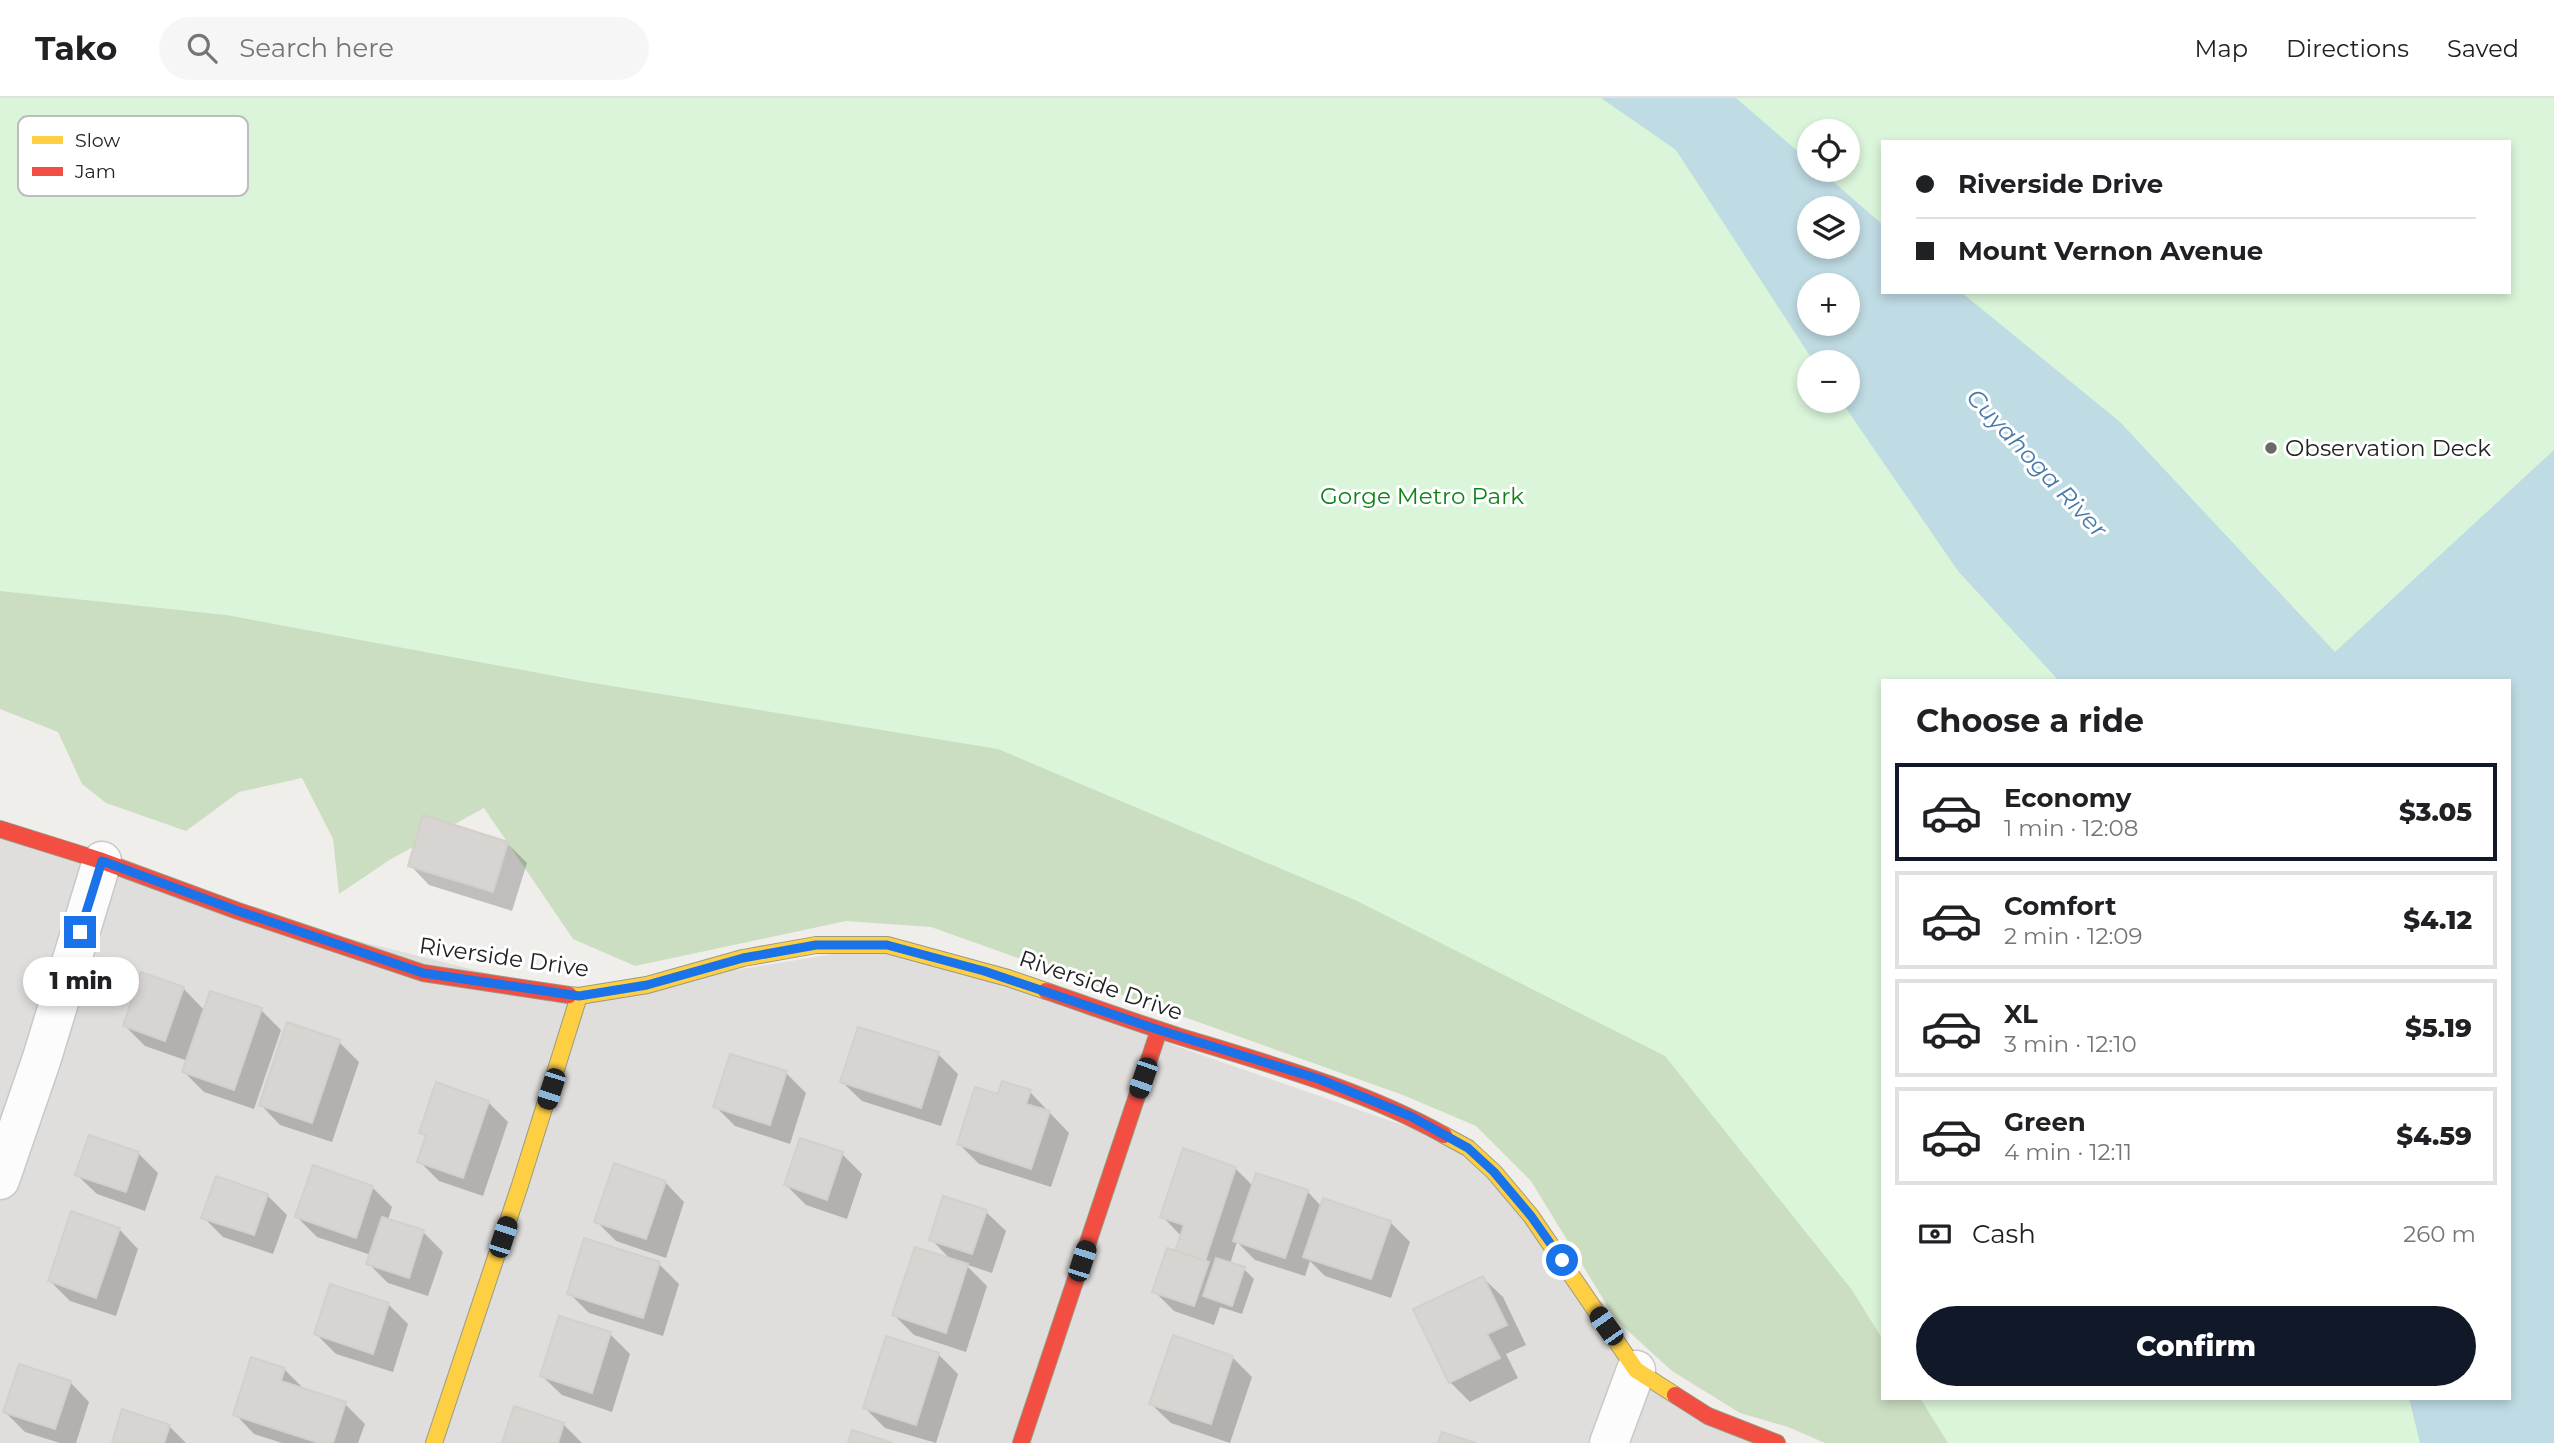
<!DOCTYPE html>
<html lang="en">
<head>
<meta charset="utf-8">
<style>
	:root { --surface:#fff; --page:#f6f6f6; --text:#202124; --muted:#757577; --line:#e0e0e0; --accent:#111827 }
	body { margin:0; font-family:Montserrat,sans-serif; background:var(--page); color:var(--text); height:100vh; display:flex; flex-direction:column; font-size:26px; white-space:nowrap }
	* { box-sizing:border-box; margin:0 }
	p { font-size:23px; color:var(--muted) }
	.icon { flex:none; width:38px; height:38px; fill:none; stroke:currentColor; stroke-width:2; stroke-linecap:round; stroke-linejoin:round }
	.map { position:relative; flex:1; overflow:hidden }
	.drawer { position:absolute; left:1881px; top:581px; width:630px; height:721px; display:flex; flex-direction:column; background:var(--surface); border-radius:0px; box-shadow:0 4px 10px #0003 }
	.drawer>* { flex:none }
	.banner { position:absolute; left:1881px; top:42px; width:630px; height:154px; border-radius:0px; box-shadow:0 4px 10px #0003; display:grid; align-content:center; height:154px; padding:0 35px; background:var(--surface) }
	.buttons { position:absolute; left:1797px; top:21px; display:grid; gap:14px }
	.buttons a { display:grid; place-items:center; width:63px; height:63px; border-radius:50%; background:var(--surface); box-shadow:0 4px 10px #0003; font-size:35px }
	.end { position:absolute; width:32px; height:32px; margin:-16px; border:9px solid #1a73e8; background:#fff; box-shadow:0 0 0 4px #fff }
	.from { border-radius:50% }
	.bubble { position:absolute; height:49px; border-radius:24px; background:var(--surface); box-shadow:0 4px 10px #0003; font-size:23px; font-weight:800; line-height:49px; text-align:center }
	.car { position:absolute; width:21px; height:42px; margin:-21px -10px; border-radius:9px; box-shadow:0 0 5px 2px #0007; background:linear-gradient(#222 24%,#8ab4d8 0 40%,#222 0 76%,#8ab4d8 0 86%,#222 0) }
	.banner b { display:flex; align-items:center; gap:24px; height:66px; font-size:26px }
	.banner b+b { border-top:2px solid var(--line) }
	.banner i { width:18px; height:18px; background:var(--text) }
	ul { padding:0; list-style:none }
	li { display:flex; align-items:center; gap:21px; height:98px; margin:0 14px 10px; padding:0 21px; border:4px solid var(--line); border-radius:0px }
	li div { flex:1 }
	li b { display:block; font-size:26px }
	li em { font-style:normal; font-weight:800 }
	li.on { border-color:var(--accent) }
	li>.icon { width:63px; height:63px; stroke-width:1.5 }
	h2 { padding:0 35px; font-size:32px; line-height:84px }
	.pay { display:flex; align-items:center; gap:18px; height:77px; padding:0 35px; font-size:26px }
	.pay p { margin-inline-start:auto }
	.action { display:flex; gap:14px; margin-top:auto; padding:14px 35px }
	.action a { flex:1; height:80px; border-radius:42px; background:var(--accent); color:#fff; font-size:28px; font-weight:800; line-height:80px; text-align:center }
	header { display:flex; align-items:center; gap:42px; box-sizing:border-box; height:98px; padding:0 35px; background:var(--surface); border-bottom:2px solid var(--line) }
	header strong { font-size:33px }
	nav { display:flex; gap:38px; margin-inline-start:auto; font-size:24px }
	.search { width:490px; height:63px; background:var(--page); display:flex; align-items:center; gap:18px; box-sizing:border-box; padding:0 24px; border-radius:38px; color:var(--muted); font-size:26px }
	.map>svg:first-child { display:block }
</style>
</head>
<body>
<header>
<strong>Tako</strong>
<div class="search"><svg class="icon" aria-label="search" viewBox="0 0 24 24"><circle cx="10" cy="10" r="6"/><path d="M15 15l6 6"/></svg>Search here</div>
<nav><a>Map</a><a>Directions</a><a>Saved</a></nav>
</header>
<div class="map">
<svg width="2554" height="1345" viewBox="0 0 2554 1345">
	<rect width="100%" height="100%" fill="#f0eeeb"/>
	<polygon fill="#dfdedc" points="0,731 238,813 579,898 887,847 1468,1050 1636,1272 1777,1345 0,1345"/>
	<polygon fill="#cbdec1" points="0,410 404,449 1883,873 1883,1300 2217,1300 2235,1345 1825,1345 1788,1329 1740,1315 1672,1273 1616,1222 1531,1083 1476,1028 1403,997 931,829 846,823 635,868 573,841 484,710 391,761 339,796 333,741 302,680 239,694 186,733 106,705 82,686 58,634 0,611"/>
	<path fill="#daf5da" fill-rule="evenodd" d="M0 0H2554V1345H1948L1920 1300H2510V583H1883V1242L1852 1192 1665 958 1355 802 998 651 587 584 226 517 0 493ZM1810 33H1848V72H1810ZM1883 44H2510V194H1883ZM1810 110H1848V149H1810ZM1810 187H1848V226H1810ZM1810 264H1848V303H1810Z"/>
	<path fill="#bfdbe3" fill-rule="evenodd" d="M1601 0H1736L1809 63 1810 72H1820L1883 127V194H1961L2120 324 2335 554 2554 352V1345H2420L2409 1300H2510V583H2059L1958 473 1841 303H1848V264H1814L1676 52ZM1810 110H1848V149H1810ZM1810 187H1848V226H1810Z"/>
	<g fill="#0003">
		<polygon points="507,745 527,765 512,813 429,787 410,767"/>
		<polygon points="183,890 205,913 261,912 281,932 254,1011 204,994 184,974 188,963 145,948 125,928"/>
		<polygon points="339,944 359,964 332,1044 280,1027 261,1007"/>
		<polygon points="938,956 958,976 941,1028 862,1003 842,984"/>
		<polygon points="786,975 806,995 790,1046 735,1028 715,1008"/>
		<polygon points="1030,994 1069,1035 1051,1089 979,1066 959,1046 999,998"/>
		<polygon points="488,1004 508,1024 483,1098 439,1083 419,1063 427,1040 421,1034"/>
		<polygon points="801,1042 842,1056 862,1076 847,1121 806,1107 786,1087"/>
		<polygon points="138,1055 158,1075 145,1113 97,1096 77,1077"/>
		<polygon points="1235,1070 1253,1088 1307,1093 1322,1109 1390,1124 1410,1144 1391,1200 1325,1178 1310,1163 1305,1178 1255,1162 1237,1144 1230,1166 1244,1171 1254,1181 1242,1216 1220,1209 1214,1227 1174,1213 1154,1193 1176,1156 1182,1139 1162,1118"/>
		<polygon points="665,1084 684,1104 666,1160 616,1143 596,1123"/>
		<polygon points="372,1089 392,1109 388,1122 423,1134 443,1154 428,1198 388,1185 368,1165 371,1157 317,1139 297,1119"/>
		<polygon points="267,1097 287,1117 273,1156 223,1139 203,1119"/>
		<polygon points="986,1114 1006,1133 992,1175 965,1166 987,1188 966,1254 914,1237 894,1217 952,1163 931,1141"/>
		<polygon points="119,1131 138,1151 116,1218 70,1203 50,1183"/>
		<polygon points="659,1166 679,1186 663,1238 589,1215 569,1195"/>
		<polygon points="1483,1180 1503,1199 1526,1247 1506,1256 1518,1280 1470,1304 1450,1284"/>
		<polygon points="388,1206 408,1226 393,1274 336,1256 316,1236"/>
		<polygon points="610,1236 630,1256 612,1314 562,1297 542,1278"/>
		<polygon points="938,1256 958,1276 936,1345 885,1330 865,1310"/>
		<polygon points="1232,1259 1252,1279 1230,1345 1171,1325 1151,1306"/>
		<polygon points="284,1271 304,1291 345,1306 365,1326 358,1345 282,1345 254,1336 235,1316"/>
		<polygon points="70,1284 89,1304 76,1345 60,1345 25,1334 5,1314"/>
		<polygon points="515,1310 564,1327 582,1345 504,1345"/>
		<polygon points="169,1328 186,1345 113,1345"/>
	</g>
	<g fill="#d7d4d2" stroke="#d3d0cc" stroke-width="2">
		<polygon points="423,717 508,744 493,794 408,768"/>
		<polygon points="141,874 184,889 165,943 123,928"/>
		<polygon points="210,893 262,910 234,992 182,974"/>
		<polygon points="287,924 340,942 312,1025 259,1007"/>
		<polygon points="858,929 939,954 921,1010 840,984"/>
		<polygon points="730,956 787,973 770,1027 713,1009"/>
		<polygon points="1002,983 1031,992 1026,1006 1050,1013 1031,1071 957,1046 975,989 998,996"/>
		<polygon points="436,984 489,1003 463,1080 417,1064 426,1037 419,1035"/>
		<polygon points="89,1037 139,1054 126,1094 75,1077"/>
		<polygon points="800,1040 843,1054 827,1102 784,1087"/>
		<polygon points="1183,1050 1236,1069 1205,1163 1175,1153 1184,1127 1160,1119"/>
		<polygon points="614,1065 666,1083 646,1141 594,1124"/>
		<polygon points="313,1067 373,1088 356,1140 295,1119"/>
		<polygon points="1256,1075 1308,1092 1285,1160 1233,1143"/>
		<polygon points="216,1078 268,1096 254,1137 201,1120"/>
		<polygon points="943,1098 987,1112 972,1156 929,1142"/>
		<polygon points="1323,1100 1391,1123 1371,1181 1303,1159"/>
		<polygon points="71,1113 120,1130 96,1200 48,1183"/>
		<polygon points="382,1119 424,1132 409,1180 366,1166"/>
		<polygon points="584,1140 660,1164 643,1220 567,1196"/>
		<polygon points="915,1149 968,1166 946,1235 892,1217"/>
		<polygon points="1167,1150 1209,1164 1194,1208 1152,1194"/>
		<polygon points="1216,1160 1245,1169 1232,1208 1203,1198"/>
		<polygon points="1483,1178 1507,1227 1487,1236 1500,1260 1449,1285 1413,1211"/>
		<polygon points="330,1186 389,1205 373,1256 314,1236"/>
		<polygon points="559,1218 611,1234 592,1295 540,1278"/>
		<polygon points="1173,1237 1233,1258 1211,1326 1149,1306"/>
		<polygon points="886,1238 939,1255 916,1327 863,1310"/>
		<polygon points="251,1259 285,1270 281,1283 346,1304 333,1345 319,1345 233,1317"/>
		<polygon points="19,1266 71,1283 55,1331 3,1314"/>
		<polygon points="514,1308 564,1325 558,1345 502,1345"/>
		<polygon points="122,1311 170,1327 164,1345 112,1345"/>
		<polygon points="852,1332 893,1345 848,1345"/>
		<polygon points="1442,1334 1476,1345 1438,1345"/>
	</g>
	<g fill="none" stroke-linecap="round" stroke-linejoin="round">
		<g stroke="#c9c8c7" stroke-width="41">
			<g id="street">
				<polyline points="0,1082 42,960 102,763"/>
				<polyline points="1609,1345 1636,1272"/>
			</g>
		</g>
		<g stroke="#999a82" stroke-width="18">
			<g id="slow">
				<polyline points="569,897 579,898 647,887 743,860 816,847 887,847 1008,880 1046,893"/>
				<polyline points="1444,1037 1468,1050 1494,1074 1531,1118 1636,1272 1675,1297"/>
				<polyline points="434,1345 520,1087 579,898"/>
			</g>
		</g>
		<g stroke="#999a82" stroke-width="18">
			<g id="jam">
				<polyline points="0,731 102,763 238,813 423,875 569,897"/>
				<path d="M1046 893C1090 908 1134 924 1178 938 1269 966 1361 991 1444 1037"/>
				<polyline points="1675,1297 1708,1318 1777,1345"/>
				<polyline points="1021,1345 1159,932"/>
			</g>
		</g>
		<use href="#street" stroke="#fdfcfc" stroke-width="38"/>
		<use href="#slow" stroke="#ffcf43" stroke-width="16"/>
		<use href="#jam" stroke="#f24e42" stroke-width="16"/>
	</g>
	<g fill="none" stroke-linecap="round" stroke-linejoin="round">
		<polyline stroke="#1a73e8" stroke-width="9" points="80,834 102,763 238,813 423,875 579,898 647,887 743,860 816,847 887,847 984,873 1159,932 1319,981 1410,1018 1468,1050 1494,1074 1531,1118 1562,1162"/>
	</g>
	<circle fill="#6a6968" stroke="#fff" stroke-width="2.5" cx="2271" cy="350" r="7"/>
	<g text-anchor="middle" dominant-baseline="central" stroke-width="6" stroke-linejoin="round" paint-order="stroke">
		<g font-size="23" fill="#222" stroke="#fff" text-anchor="start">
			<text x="2285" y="350">Observation Deck</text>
		</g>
		<g font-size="23" fill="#0c8416" stroke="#fff">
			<text x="1422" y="398">Gorge Metro Park</text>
		</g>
		<g font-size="23" fill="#222" stroke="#fff">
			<text transform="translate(504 859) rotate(8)">Riverside Drive</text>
			<text transform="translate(1101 887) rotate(19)">Riverside Drive</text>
		</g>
		<g font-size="24" font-style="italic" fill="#4a7aab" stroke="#fff">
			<text transform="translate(2037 365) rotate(47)">Cuyahoga River</text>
		</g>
	</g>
	<rect x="18" y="18" width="230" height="80" rx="10" fill="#fff" stroke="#bdbdbd" stroke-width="2"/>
	<rect x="32" y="38" width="31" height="8" fill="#ffcf43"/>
	<rect x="32" y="69" width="31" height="9" fill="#f24e42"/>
	<g font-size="19" fill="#222">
		<text x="75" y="49">Slow</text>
		<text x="75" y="80">Jam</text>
	</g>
</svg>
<div class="buttons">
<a><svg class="icon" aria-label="locate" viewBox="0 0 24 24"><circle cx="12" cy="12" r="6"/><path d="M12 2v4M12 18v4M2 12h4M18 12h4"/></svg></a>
<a><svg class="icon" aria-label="layers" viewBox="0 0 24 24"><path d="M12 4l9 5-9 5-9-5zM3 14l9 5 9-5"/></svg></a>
<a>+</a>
<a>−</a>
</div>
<i class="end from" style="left:1562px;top:1162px"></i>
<i class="end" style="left:80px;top:834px"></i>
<div class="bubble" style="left:23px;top:859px;width:116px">1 min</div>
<i class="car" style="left:1143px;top:980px;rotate:199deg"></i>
<i class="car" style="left:551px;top:991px;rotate:198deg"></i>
<i class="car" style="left:503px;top:1139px;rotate:18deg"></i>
<i class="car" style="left:1082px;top:1163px;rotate:18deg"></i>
<i class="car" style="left:1606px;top:1228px;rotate:325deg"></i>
<div class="banner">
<b><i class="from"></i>Riverside Drive</b>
<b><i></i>Mount Vernon Avenue</b>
</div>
<section class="drawer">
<h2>Choose a ride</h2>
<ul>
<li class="on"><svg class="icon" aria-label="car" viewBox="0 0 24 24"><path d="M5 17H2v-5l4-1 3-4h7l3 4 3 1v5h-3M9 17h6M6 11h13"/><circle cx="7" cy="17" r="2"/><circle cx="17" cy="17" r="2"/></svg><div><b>Economy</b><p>1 min · 12:08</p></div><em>$3.05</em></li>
<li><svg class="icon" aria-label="car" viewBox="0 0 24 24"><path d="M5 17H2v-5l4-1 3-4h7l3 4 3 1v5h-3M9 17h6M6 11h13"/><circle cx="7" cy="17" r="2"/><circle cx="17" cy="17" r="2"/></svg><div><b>Comfort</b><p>2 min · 12:09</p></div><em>$4.12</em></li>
<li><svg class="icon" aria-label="car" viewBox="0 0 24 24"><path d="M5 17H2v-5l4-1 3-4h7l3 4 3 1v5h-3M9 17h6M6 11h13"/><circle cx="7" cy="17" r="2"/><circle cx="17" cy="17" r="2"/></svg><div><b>XL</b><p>3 min · 12:10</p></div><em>$5.19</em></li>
<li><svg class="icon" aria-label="car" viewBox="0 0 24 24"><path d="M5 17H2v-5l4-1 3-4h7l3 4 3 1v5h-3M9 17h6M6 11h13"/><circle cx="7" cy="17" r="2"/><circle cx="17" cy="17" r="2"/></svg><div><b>Green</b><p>4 min · 12:11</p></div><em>$4.59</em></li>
</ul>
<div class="pay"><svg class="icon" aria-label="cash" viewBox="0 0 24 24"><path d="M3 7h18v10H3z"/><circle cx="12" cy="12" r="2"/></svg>Cash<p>260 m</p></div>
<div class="action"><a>Confirm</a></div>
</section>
</div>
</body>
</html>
